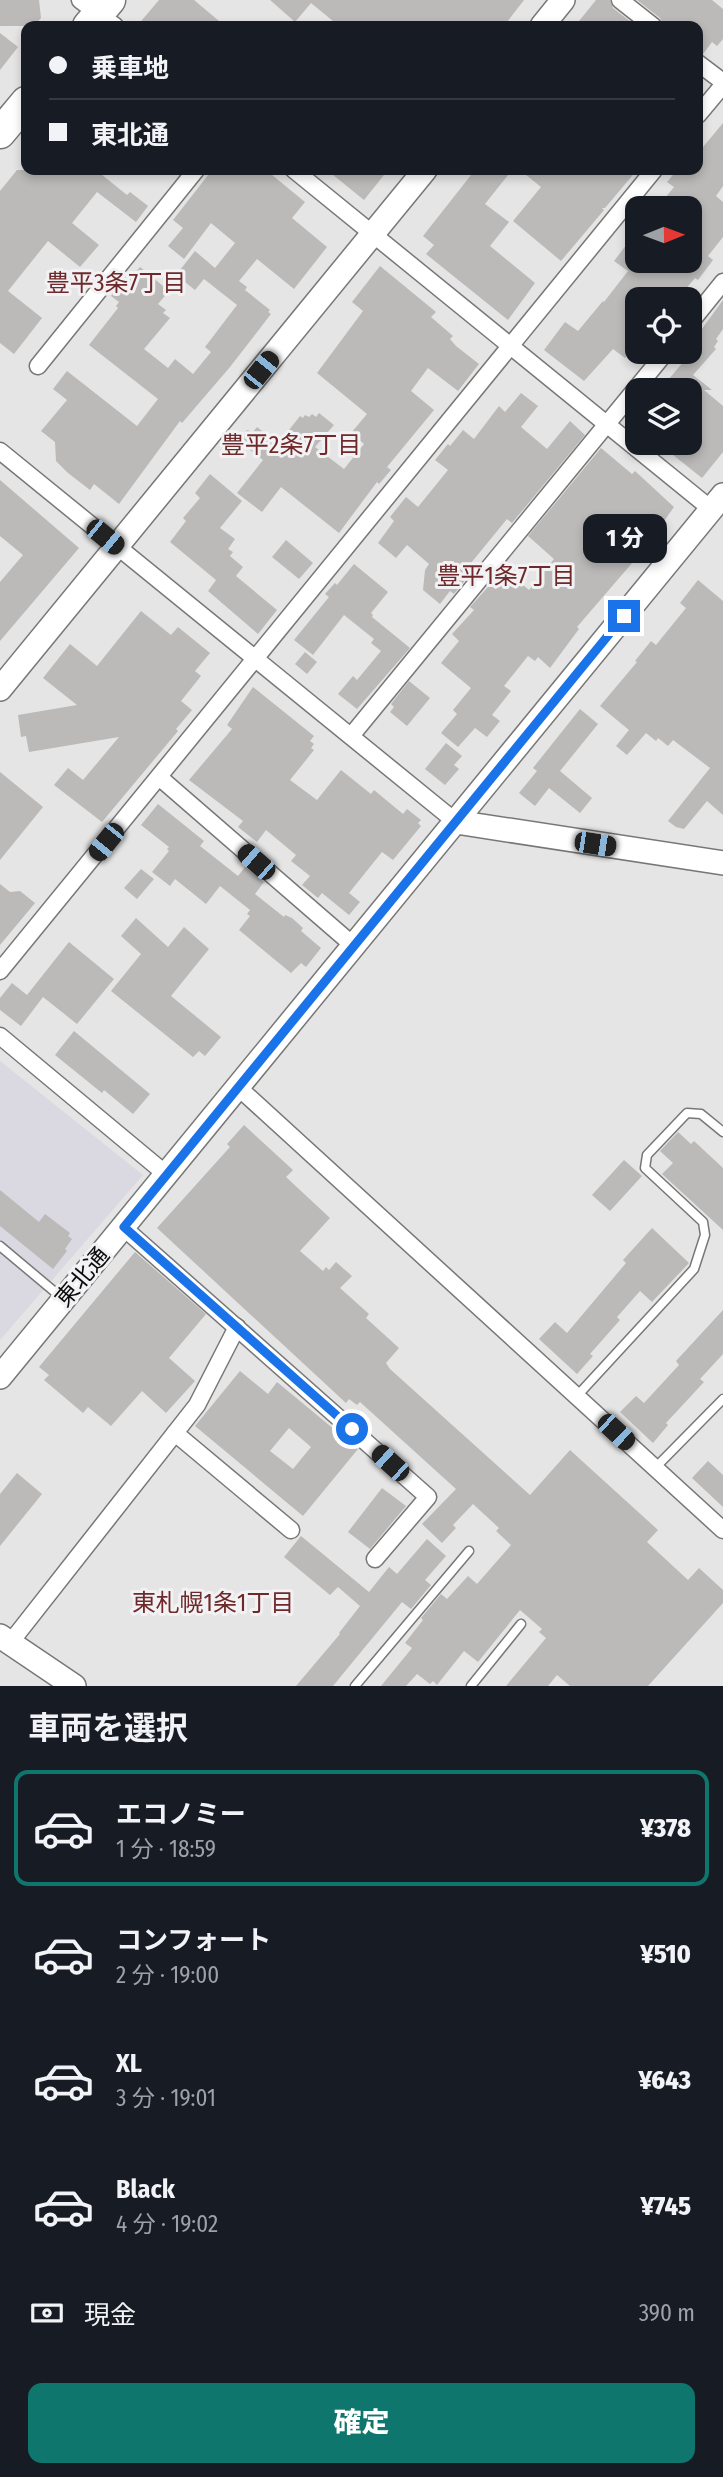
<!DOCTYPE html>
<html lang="ja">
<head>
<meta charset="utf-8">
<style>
	:root { --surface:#171b24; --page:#20242c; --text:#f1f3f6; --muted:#9ea1a6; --line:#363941; --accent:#0f766e }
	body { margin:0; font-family:"Fira Sans Condensed","Noto Sans JP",sans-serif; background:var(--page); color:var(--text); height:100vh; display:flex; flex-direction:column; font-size:26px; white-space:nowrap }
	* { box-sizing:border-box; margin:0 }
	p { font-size:23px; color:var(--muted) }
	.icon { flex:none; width:38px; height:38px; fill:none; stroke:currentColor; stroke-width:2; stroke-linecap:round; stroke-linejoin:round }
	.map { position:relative; height:1686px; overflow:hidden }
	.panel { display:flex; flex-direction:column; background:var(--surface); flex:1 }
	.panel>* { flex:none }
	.banner { position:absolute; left:21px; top:21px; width:682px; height:154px; border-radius:14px; box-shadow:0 4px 10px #0003; display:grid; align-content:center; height:154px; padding:0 28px; background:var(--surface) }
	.needle { width:46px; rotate:89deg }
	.controls { position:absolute; left:625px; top:196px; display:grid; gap:14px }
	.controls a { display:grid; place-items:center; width:77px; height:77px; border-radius:14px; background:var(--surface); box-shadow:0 4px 10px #0003; font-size:35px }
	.end { position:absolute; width:32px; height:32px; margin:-16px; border:9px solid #1a73e8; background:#fff; box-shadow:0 0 0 4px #fff }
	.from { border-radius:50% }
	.bubble { position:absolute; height:49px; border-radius:14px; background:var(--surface); box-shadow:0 4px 10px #0003; font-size:23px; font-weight:800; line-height:49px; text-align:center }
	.car { position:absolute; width:21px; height:42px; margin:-21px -10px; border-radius:9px; box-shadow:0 0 5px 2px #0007; background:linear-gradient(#222 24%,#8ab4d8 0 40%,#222 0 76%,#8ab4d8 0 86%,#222 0) }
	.banner b { display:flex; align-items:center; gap:24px; height:66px; font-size:26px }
	.banner b+b { border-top:2px solid var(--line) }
	.banner i { width:18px; height:18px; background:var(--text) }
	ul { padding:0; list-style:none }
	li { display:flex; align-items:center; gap:21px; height:116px; margin:0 14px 10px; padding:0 14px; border:4px solid transparent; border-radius:14px }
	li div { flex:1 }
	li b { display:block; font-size:26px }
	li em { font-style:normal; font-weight:800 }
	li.current { border-color:var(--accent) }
	li>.icon { width:63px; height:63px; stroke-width:1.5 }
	h2 { padding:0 28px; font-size:32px; line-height:84px }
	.pay { display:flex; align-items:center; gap:18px; height:77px; padding:0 28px; font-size:26px }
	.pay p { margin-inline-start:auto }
	.button { display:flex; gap:14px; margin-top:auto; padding:14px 28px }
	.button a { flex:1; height:80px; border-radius:14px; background:var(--accent); color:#fff; font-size:28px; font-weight:800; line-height:80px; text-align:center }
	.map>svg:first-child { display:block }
</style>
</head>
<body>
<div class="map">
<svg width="723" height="1686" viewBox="0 0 723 1686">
	<rect width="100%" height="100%" fill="#e5e5e6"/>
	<polygon fill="#dad9e2" points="0,1061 143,1175 0,1340"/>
	<g fill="#bbbab9" fill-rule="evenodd">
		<polygon points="0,0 39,0 41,18 34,26 0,26"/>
		<polygon points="159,0 194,0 225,26 137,26"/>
		<polygon points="270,0 524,0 504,26 339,26 311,3 295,22"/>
		<polygon points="596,0 610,0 613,8 636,26 575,26"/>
		<polygon points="637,0 712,0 723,9 723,39 717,46 712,42 703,54 698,53 698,26 663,26 660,18"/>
		<polygon points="0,33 18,47 0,70"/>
		<polygon points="723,123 723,186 716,196 723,202 723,237 708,256 713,260 698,280 695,278 677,299 637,299 637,346 625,358 613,349 584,381 544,350 565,322 578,331 603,301 604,302 628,271 614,261 637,231 637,261 690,261 690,208 657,208 674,187 667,182 677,170 698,170 698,153"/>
		<polygon points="17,170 96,170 127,195 130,192 148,206 136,222 97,192 72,223 99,245 80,267 48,241 8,291 42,318 14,354 0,343 0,191"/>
		<polygon points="212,170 266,170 305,202 292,218 327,247 294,289 257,259 239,281 247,287 245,290 270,310 268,312 271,314 230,367 182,423 180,421 119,504 94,484 90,490 68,473 56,461 55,442 41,431 67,400 53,389 67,371 137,426 158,399 89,345 118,308 116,306 119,302 111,296 126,277 129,280 140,267 169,291 158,304 166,310 163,313 170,318 144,349 168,368 175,359 193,374 211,352 205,347 237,305 204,279 195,290 176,275 195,251 215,268 235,243 211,223 184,259 168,246 183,228 173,220"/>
		<polygon points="327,170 388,170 364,200"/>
		<polygon points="475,170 512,170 485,204 509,222 490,246 535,283 508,320 426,254 434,245 423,236"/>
		<polygon points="520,170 637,170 605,208 602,208 604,210 561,261 513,221 541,187"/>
		<polygon points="380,266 436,312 431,317 453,336 450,339 456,346 479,364 458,391 428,368 411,391 434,410 387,467 391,470 379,484 377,482 339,533 281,487 262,512 237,493 263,460 239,441 247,430 253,432 257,427 278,444 300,416 303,418 305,415 309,417 312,414 316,417 319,413 334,425 315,447 344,469 364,444 351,433 367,414 317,373 363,311 352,302"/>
		<polygon points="723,300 723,329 716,339 718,341 714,347 716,349 693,375 712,390 704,390 723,406 723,452 702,478 658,443 690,443 690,390 680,390 668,380 690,354 690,333 696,337"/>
		<polygon points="521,393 538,406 521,427 547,449 570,421 585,435 512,523 507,519 462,574 467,578 454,594 450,591 440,604 423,590 425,570 429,564 407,545 396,558 378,543 394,521 390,517 406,497 418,507 448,470 435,460 448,444 450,446 463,430 474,439 499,406 505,412"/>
		<polygon points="601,448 632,474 635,471 674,507 645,548 577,627 579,629 550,668 538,657 535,661 528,656 504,686 511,691 492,715 500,721 487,737 475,728 458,747 441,733 457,714 453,710 471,688 441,663 459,641 452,634 474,610 470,607 504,569 529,590 554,559 528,536"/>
		<polygon points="210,474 242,501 220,528 235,539 228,549 233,552 230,556 243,567 236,576 277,610 258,634 208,591 216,580 170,542 186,521 183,518 200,498 195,493"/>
		<polygon points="0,480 79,548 0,641 0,582 23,555 0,536"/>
		<polygon points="286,540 313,563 299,579 272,557"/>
		<polygon points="354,564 388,592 371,613 373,615 372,617 410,648 357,709 338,694 353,676 357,680 381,651 371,643 374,639 344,615 313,655 294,640 329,597 325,594 335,583 337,585"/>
		<polygon points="698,580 723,601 723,815 707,801 684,829 676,827 668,821 710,768 673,740 668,746 658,738 656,741 646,733 627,755 616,746 629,730 600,706 637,662 635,661 651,641 656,645 686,608 680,603"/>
		<polygon points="141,611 171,635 178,627 210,653 195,671 201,676 181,701 192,710 176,729 178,731 102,822 54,785 68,768 83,780 119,737 29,752 26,736 21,737 18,715 77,705 43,678 70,644 97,666"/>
		<polygon points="305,652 317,662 307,674 295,664"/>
		<polygon points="409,681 430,698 407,726 390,712 394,707 391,704"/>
		<polygon points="253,687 314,736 310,741 314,744 311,748 314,750 290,780 317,800 341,770 371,794 374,790 403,814 407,809 421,820 418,823 421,826 393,860 382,852 349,893 360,902 349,915 322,893 318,898 302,885 310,876 291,861 296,855 266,830 257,842 238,827 243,821 189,780 232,729 227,725"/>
		<polygon points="580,709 598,724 560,771 592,798 580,813 549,788 535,806 519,793 537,771 533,768"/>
		<polygon points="446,743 462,756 454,765 459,769 445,785 425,769"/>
		<polygon points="0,772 43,807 0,860"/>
		<polygon points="158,804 204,841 200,846 238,876 245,867 264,882 255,894 284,917 285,915 292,918 303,928 301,931 321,948 306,967 301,963 291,973 239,930 250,916 247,914 250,910 220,886 206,904 175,879 170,886 152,872 169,851 167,849 169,847 141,825"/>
		<polygon points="141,869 154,879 137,899 124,888"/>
		<polygon points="0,884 10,892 20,891 35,903 0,945"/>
		<polygon points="136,918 168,947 184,927 209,949 171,996 221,1037 205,1056 199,1051 193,1057 111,991 141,954 121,936"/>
		<polygon points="69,942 114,979 77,1024 43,997 21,1026 0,1010 0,998 12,983 27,995"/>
		<polygon points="74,1031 150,1094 133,1114 104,1090 102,1093 55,1055"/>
		<polygon points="244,1125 293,1170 286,1177 330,1218 300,1251 323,1271 326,1267 329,1270 336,1262 352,1276 340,1288 369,1314 366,1318 399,1348 386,1363 390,1369 530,1495 570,1450 658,1530 647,1542 688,1580 699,1568 723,1590 723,1603 648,1686 570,1686 557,1675 548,1686 506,1686 546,1638 539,1632 542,1629 520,1610 478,1662 464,1651 437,1685 433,1681 430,1684 417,1674 406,1686 381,1686 412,1648 405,1643 423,1620 421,1618 441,1594 447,1599 468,1576 477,1584 511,1545 496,1531 499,1528 473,1504 453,1525 456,1528 442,1543 422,1524 456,1489 360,1402 357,1405 349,1399 346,1403 157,1228 230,1147 227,1144"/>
		<polygon points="678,1132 691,1144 694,1141 723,1168 723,1230 662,1174 673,1163 660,1151"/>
		<polygon points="624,1160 642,1176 610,1211 592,1195"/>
		<polygon points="0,1190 39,1222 45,1214 70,1233 68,1236 72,1239 65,1249 67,1251 53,1269 0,1226"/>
		<polygon points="652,1228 689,1263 652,1302 640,1291 617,1317 620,1320 590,1354 593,1356 577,1374 539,1339 555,1322 567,1333 626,1263 623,1260"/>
		<polygon points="135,1252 206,1314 169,1358 195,1381 166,1413 142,1391 111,1426 88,1407 83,1413 44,1380 49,1375 39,1367"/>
		<polygon points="723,1310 723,1354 700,1379 704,1382 666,1423 668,1425 653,1443 620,1412 636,1396 644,1403 679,1365 676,1361"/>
		<path d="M240 1371 268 1394 277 1382 358 1449 303 1516 195 1426ZM289 1428 311 1447 293 1469 270 1451Z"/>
		<polygon points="708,1461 723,1475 723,1507 692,1478"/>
		<polygon points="17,1473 42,1494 0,1546 0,1494"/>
		<polygon points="382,1488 406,1506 370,1549 348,1532"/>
		<polygon points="301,1536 369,1592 389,1567 397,1574 427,1539 446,1556 425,1580 431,1585 411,1609 402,1602 333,1686 296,1686 340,1634 339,1633 360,1606 338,1587 330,1595 284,1557"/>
	</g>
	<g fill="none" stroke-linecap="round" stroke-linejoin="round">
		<g stroke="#777778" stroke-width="11">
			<g id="lane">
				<polyline points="0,1246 62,1298"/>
				<polyline points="577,1396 694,1269 705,1235 703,1222 645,1168 647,1155 687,1113 701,1114 723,1132"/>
				<polyline points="655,1468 723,1399"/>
				<polyline points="355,1686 469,1551"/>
				<polyline points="471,1686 521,1624"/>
			</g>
		</g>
		<g stroke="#777778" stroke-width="19">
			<g id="street">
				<polyline points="80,0 115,26"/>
				<polyline points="620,0 653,26"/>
				<polyline points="698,63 723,82"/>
				<polyline points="698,115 723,85"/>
				<polyline points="294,170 711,509"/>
				<polyline points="690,323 723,282"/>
				<polyline points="38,366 196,170"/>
				<polyline points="0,451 456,822"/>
				<polyline points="351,736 666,352"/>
				<polyline points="159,777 354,946"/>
				<polyline points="0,971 654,170"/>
				<polyline points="0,1036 167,1175"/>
				<polyline points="239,1088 723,1530"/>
				<polyline points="124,1228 428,1497 375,1559"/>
				<polyline points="175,1433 291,1530"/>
				<polyline points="10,1643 197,1405 237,1327"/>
			</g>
		</g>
		<g stroke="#777778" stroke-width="26">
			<g id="secondary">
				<polyline points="542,26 563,0"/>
				<polyline points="0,689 425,170"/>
				<polyline points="456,822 723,863"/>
				<polyline points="0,1377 723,495"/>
				<polyline points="0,1636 74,1686"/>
			</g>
		</g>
		<g stroke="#777778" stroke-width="33">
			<g id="highway">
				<polyline points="88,26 110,0"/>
				<polyline points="0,133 26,102"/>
			</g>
		</g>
		<use href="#lane" stroke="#fff" stroke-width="8"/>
		<use href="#street" stroke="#fff" stroke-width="16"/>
		<use href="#secondary" stroke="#fff" stroke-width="23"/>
		<use href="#highway" stroke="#fff" stroke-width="30"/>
	</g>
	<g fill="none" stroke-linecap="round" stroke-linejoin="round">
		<polyline stroke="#1a73e8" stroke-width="9" points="352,1429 124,1227 624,616"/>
	</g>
	<g text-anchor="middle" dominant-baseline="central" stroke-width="6" stroke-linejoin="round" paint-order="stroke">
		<g font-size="23" fill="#0c0b0c" stroke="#f2f2f4">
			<text transform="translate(82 1277) rotate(-50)">東北通</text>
		</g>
		<g font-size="24" fill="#6f292a" stroke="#f2f2f4">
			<text x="116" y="283">豊平3条7丁目</text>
			<text x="291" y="445">豊平2条7丁目</text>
			<text x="506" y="576">豊平1条7丁目</text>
			<text x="213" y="1603">東札幌1条1丁目</text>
		</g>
	</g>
</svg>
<div class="controls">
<a><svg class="needle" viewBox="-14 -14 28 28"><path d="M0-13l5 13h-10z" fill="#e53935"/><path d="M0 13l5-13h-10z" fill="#9ea1a6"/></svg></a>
<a><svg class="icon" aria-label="locate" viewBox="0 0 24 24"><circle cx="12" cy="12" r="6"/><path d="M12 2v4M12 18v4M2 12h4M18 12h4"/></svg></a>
<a><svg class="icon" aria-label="layers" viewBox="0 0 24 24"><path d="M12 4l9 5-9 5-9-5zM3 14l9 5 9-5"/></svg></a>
</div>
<i class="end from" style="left:352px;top:1429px"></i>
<i class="end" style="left:624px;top:616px"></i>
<div class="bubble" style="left:583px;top:514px;width:84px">1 分</div>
<i class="car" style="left:261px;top:370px;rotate:39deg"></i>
<i class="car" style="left:105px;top:537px;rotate:129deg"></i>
<i class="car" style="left:106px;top:842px;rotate:219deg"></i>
<i class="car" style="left:595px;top:844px;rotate:99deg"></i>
<i class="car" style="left:256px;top:862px;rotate:311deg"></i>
<i class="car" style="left:616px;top:1432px;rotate:133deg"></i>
<i class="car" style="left:390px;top:1463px;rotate:312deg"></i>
<div class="banner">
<b><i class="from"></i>乗車地</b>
<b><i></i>東北通</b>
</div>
</div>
<section class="panel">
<h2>車両を選択</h2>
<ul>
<li class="current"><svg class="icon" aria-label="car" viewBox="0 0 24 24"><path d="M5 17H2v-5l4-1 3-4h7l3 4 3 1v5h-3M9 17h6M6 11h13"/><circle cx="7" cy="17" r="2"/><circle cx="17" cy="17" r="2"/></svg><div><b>エコノミー</b><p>1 分 · 18:59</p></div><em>¥378</em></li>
<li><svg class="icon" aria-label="car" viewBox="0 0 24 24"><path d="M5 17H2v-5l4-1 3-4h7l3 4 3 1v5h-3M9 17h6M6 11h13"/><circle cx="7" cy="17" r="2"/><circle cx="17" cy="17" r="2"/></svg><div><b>コンフォート</b><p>2 分 · 19:00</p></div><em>¥510</em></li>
<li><svg class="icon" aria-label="car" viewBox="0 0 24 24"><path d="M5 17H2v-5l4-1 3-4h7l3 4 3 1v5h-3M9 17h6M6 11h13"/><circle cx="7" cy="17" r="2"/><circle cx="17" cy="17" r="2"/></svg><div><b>XL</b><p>3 分 · 19:01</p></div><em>¥643</em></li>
<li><svg class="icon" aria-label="car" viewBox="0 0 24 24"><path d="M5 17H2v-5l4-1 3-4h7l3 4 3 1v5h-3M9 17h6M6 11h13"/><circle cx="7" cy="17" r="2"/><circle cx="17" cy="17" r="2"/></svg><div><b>Black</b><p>4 分 · 19:02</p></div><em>¥745</em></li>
</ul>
<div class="pay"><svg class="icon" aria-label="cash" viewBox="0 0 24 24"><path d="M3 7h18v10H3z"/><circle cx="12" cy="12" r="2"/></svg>現金<p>390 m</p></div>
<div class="button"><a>確定</a></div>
</section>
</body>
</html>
